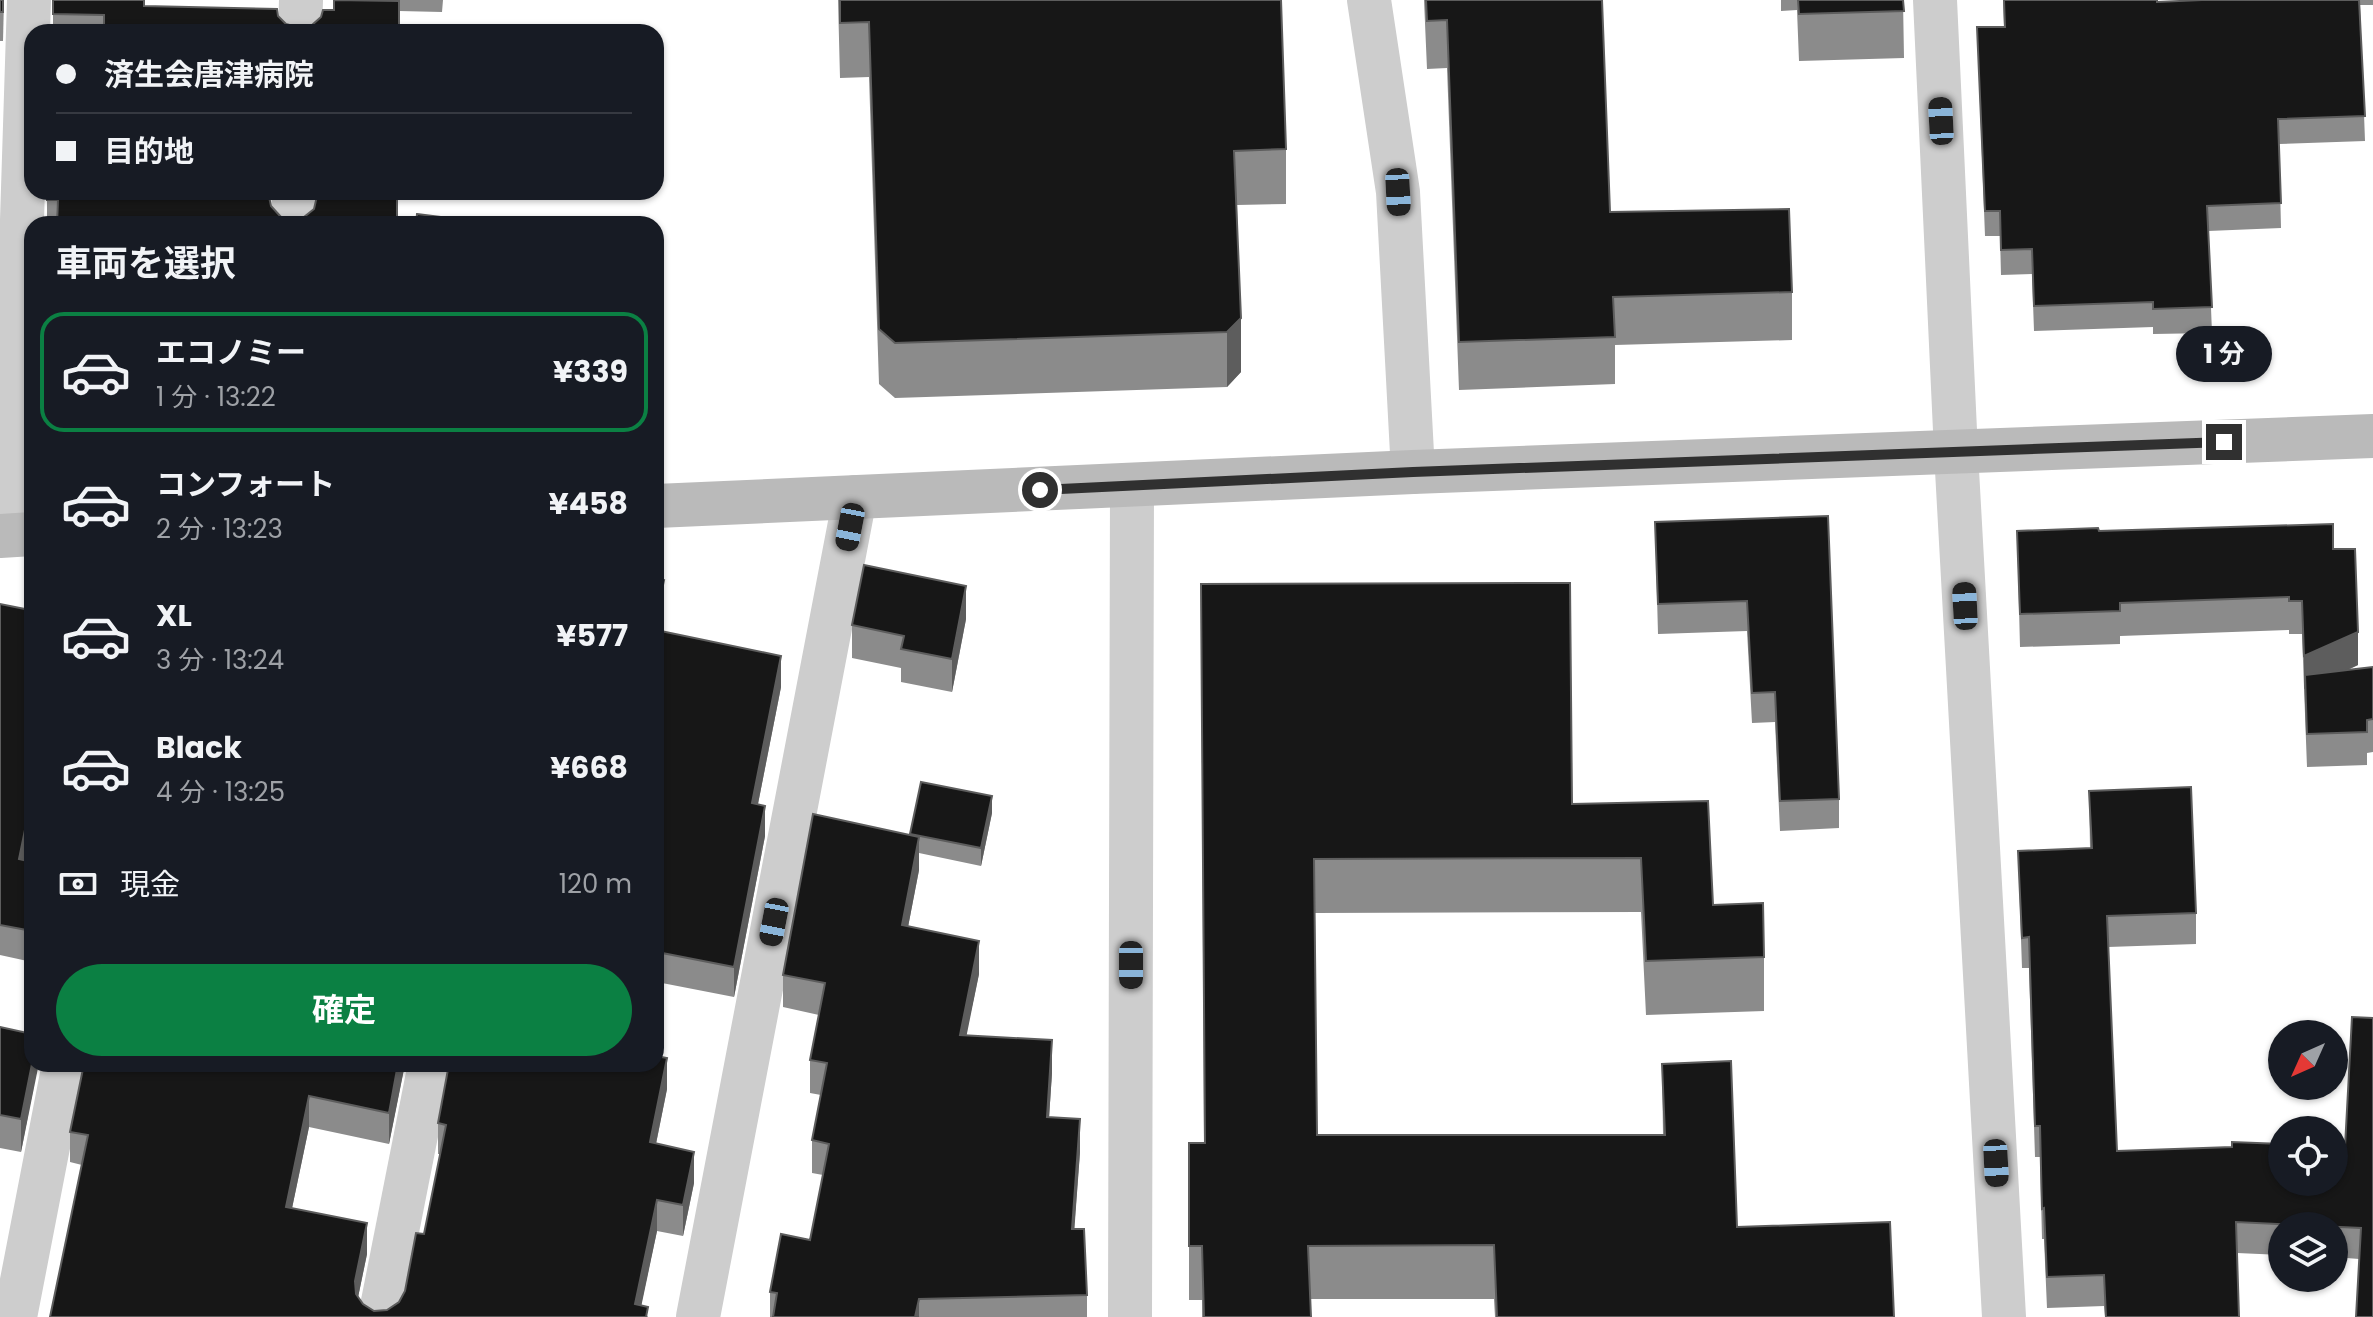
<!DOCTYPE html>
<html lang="ja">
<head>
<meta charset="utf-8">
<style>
	:root { --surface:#171b24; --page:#20242c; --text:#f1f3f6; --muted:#9ea1a6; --line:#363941; --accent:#0b8043 }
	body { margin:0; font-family:Poppins,"Noto Sans JP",sans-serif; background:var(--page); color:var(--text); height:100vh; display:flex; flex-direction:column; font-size:30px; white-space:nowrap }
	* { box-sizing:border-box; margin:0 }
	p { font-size:26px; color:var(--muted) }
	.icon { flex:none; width:44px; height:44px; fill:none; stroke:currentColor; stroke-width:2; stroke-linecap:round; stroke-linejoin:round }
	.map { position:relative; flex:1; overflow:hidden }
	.details { position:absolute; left:24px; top:216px; width:640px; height:856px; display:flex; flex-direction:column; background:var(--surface); border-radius:24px; box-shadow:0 2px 6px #0004 }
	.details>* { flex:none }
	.banner { position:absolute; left:24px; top:24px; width:640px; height:176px; border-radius:24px; box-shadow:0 2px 6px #0004; display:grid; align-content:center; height:176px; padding:0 32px; background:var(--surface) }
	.needle { width:52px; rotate:225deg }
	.fabs { position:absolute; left:2268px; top:1020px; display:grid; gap:16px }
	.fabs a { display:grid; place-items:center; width:80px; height:80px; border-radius:50%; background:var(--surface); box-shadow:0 2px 6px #0004; font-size:40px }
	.end { position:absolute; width:36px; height:36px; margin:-18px; border:10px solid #303030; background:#fff; box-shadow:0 0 0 4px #fff }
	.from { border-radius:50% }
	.bubble { position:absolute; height:56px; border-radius:28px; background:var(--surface); box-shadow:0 2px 6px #0004; font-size:26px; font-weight:700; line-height:56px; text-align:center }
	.car { position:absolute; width:24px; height:48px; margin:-24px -12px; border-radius:10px; box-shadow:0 0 6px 2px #0007; background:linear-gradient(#222 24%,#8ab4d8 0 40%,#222 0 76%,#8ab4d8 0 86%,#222 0) }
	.banner b { display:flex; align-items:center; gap:28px; height:76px; font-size:30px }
	.banner b+b { border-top:2px solid var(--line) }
	.banner i { width:20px; height:20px; background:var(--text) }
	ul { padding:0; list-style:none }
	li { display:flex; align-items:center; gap:24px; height:120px; margin:0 16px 12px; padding:0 16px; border:4px solid transparent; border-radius:24px }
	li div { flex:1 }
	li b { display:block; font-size:30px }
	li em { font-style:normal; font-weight:700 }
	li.current { border-color:var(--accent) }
	li>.icon { width:72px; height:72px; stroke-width:1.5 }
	h2 { padding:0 32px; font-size:36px; line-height:96px }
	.pay { display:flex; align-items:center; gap:20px; height:88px; padding:0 32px; font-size:30px }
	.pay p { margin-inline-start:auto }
	.primary-button { display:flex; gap:16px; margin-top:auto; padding:16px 32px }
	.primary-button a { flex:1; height:92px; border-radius:48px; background:var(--accent); color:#fff; font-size:32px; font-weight:700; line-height:92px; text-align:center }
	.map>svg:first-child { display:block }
</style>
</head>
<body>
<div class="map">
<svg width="2373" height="1317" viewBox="0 0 2373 1317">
	<rect width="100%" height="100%" fill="#fff"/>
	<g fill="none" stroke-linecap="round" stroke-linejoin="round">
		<g stroke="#cdcdcd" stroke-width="44">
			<polyline points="1369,0 1398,192 1413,472"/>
			<polyline points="1935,0 1956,452 2004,1317"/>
			<polyline points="300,32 301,0"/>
			<polyline points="293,224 294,192"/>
			<polyline points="12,535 29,0"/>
			<polyline points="15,1317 64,1064"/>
			<polyline points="380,1317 430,1064"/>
			<polyline points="698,1317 855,497"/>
			<polyline points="1130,1317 1132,486"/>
		</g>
		<g stroke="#bababa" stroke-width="44">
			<polyline points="656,506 1413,472 2373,436"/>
			<polyline points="0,536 32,534"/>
		</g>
	</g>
	<g fill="#8b8b8b">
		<polygon points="0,0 4,0 3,41 0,41"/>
		<polygon points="53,0 278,16 286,24 300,28 312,25 334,10 334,0 443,0 442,12 399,11 399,32 53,32"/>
		<polygon points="838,0 1281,0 1286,149 1286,204 1237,205 1241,372 1227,387 895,398 879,384 869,77 840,78"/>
		<polygon points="1424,0 1602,0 1610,212 1792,292 1792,340 1615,345 1615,384 1459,390 1447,68 1427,69"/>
		<polygon points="1781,0 1903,0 1904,58 1799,61 1797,10 1781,11"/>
		<polygon points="2003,0 2157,0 2157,2 2202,0 2373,0 2373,5 2360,5 2365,141 2279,144 2281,228 2208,231 2212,333 2153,334 2153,327 2034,331 2032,274 2001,275 2000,236 1985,236 1977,27 2004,27"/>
		<polygon points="47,192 269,192 271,206 281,217 291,220 397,224 47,224"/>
		<polygon points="1828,516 1839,799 1839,828 1780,831 1775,722 1752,723 1747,631 1658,634 1655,522"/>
		<polygon points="2017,531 2099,531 2333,549 2358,665 2346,671 2373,667 2373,752 2367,753 2367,765 2307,767 2302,634 2289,634 2289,630 2120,636 2120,644 2020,647"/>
		<polygon points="656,579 664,611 660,630 781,687 758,804 765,836 734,997 662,983 656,1017"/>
		<polygon points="1201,584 1572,804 1713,905 1764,957 1764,1011 1646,1015 1641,912 1315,913 1317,1135 1663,1135 1662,1064 1737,1227 1894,1317 1495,1317 1494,1299 1310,1299 1311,1317 1202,1317 1202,1300 1189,1300 1189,1143 1204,1143"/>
		<polygon points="32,599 32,827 25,861 32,862 32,962 0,955 0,604 30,610"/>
		<polygon points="966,619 952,692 901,682 901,668 852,658 852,625"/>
		<polygon points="2089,791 2196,913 2196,944 2108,947 2117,1151 2345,1147 2373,1018 2359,1259 2334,1257 2334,1226 2282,1226 2282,1255 2237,1253 2239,1317 2105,1317 2104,1306 2047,1308 2044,1239 2042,1239 2040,1157 2035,1157 2029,968 2022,968 2018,851 2090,848"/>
		<polygon points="992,813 981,866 919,853 919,870 908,927 979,974 966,1035 1052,1073 1049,1117 1080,1152 1074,1229 1087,1295 1087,1317 770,1317 770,1292 810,1240 823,1175 812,1173 812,1140 821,1095 810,1093 810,1060 819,1015 783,1007 783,975 910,835"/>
		<polygon points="0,1027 38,1064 21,1152 0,1148"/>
		<polygon points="84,1064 405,1064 389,1144 309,1127 292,1208 367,1254 358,1297 363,1304 374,1311 387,1310 399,1302 405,1291 424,1234 440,1154 438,1154 438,1123 667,1089 656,1144 694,1183 683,1236 657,1231 641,1305 648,1317 50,1317 82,1165 70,1162 70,1132"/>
	</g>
	<g fill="#5d5d5d">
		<polygon points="1241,318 1241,372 1227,387 1227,332"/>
		<polygon points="664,580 664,611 656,650 656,619"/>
		<polygon points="966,586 966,619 952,692 952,659"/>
		<polygon points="2358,632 2358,665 2304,689 2304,656"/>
		<polygon points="781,656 781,687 752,834 752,803"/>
		<polygon points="32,796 32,827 19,890 19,859"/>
		<polygon points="992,796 992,813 981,866 981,848"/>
		<polygon points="765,806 765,836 734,997 734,967"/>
		<polygon points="919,837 919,870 902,958 902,925"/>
		<polygon points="979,941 979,974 960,1068 960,1035"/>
		<polygon points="662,953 662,983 656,1017 656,986"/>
		<polygon points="1052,1040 1052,1073 1047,1149 1047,1117"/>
		<polygon points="667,1058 667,1089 650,1173 650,1142"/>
		<polygon points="32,1064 38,1064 38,1068 21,1152 21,1119"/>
		<polygon points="398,1064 405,1064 389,1144 389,1113"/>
		<polygon points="309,1096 309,1127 286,1237 286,1207"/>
		<polygon points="1080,1119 1080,1152 1072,1262 1072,1229"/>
		<polygon points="694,1152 694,1183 683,1236 683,1205"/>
		<polygon points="657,1200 657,1231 639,1317 635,1304"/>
		<polygon points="367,1223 367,1254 355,1312 355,1281"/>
		<polygon points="919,1299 919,1317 915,1317"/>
	</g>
	<g fill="#171717" stroke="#5d5d5d" stroke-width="2">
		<rect x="0" y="0" width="3" height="12"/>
		<polygon points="53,0 144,0 144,6 277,9 278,16 286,24 300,28 312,25 321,17 323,10 334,10 334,0 399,1 399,32 104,32 104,15 53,14"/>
		<polygon points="840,0 1281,0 1286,149 1234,151 1241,318 1227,332 895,343 879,329 869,22 840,23"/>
		<polygon points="1426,0 1602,0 1610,212 1789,209 1792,292 1613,297 1615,337 1459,342 1447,20 1427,21"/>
		<polygon points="1798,0 1903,0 1904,11 1799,14"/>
		<polygon points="2004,0 2157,0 2157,2 2202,0 2359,0 2365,116 2278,119 2281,203 2207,206 2212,307 2153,309 2153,302 2034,306 2032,249 2001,250 2000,211 1985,211 1977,27 2005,27"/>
		<polygon points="47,192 268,192 271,206 281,217 291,220 304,217 314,209 318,192 397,192 397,224 57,224 58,200 47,200"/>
		<polygon points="417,214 496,224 416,224"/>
		<polygon points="1828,516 1839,799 1780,801 1775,692 1752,693 1747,601 1658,604 1655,522"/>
		<polygon points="2333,524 2333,549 2355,549 2358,632 2304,656 2302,601 2289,601 2289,597 2120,603 2120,611 2020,614 2017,531 2098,528 2099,531"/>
		<polygon points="864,565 966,586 952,659 901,649 904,636 852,625"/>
		<polygon points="656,579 664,580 656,619"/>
		<polygon points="1570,583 1572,804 1708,801 1713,905 1763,903 1764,957 1646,961 1641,858 1314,859 1317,1135 1665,1135 1662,1064 1731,1061 1737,1227 1890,1222 1894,1317 1497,1317 1494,1245 1308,1246 1311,1317 1204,1317 1202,1246 1189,1246 1189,1143 1205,1143 1201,584"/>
		<polygon points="32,599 32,796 19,859 32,862 32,931 0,925 0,604 30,610"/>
		<polygon points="656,630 781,656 752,803 765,806 734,967 662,953 656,986"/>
		<polygon points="2373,667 2373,719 2367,720 2367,732 2307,734 2305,675"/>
		<polygon points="921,782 992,796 981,848 910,834"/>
		<polygon points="2191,787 2196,913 2107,916 2117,1151 2232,1147 2232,1142 2282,1144 2282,1182 2334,1182 2334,1147 2345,1147 2352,1017 2373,1018 2373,1317 2356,1317 2361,1228 2236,1222 2239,1317 2106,1317 2104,1275 2047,1277 2044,1208 2042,1209 2040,1126 2035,1126 2029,937 2022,938 2018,851 2092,848 2089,791"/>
		<polygon points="813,814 919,837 902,925 979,941 960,1035 1052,1040 1047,1117 1080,1119 1072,1229 1084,1229 1087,1295 919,1299 915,1317 773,1317 777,1293 770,1292 781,1234 810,1240 829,1144 812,1140 827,1063 810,1060 825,983 783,975"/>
		<polygon points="0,1027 32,1034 32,1064 21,1119 0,1115"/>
		<polygon points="656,1056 667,1058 650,1142 694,1152 683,1205 657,1200 635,1304 648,1307 646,1317 50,1317 88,1135 70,1132 84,1064 398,1064 389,1113 309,1096 286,1207 367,1223 355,1281 356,1294 363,1304 374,1311 387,1310 399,1302 405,1291 416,1233 424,1234 446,1125 438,1123 449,1064 656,1064"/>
	</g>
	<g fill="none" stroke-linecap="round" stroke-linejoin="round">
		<polyline stroke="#303030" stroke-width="10" points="1040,490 1413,472 2224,442"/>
	</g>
</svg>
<div class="fabs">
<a><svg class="needle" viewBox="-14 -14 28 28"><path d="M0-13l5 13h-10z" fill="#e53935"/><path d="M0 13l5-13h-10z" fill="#9ea1a6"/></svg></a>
<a><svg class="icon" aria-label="locate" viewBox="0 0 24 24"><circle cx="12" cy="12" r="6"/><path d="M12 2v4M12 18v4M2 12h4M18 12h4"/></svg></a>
<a><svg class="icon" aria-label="layers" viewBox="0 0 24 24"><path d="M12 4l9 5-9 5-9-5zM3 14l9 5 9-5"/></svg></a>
</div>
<i class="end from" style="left:1040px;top:490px"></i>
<i class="end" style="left:2224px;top:442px"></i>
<div class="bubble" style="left:2176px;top:326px;width:96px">1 分</div>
<i class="car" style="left:1941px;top:121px;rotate:357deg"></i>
<i class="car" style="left:1398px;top:192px;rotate:177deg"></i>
<i class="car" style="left:850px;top:527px;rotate:191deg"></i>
<i class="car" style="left:1965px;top:606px;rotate:357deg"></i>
<i class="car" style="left:774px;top:922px;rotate:191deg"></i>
<i class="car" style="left:1131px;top:965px;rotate:180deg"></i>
<i class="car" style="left:1996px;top:1163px;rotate:177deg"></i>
<div class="banner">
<b><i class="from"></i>済生会唐津病院</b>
<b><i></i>目的地</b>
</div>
<section class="details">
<h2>車両を選択</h2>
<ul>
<li class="current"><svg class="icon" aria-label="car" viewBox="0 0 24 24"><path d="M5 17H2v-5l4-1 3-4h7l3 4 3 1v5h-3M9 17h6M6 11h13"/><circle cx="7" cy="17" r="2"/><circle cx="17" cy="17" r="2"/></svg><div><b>エコノミー</b><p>1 分 · 13:22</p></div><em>¥339</em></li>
<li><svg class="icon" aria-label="car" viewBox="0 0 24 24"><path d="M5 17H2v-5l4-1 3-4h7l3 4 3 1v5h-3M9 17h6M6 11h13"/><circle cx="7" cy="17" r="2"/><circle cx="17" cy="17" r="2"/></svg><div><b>コンフォート</b><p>2 分 · 13:23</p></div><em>¥458</em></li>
<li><svg class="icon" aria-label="car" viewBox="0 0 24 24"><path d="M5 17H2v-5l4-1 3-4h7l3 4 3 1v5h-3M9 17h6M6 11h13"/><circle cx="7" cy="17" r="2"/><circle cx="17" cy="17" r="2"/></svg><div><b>XL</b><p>3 分 · 13:24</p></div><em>¥577</em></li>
<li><svg class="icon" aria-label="car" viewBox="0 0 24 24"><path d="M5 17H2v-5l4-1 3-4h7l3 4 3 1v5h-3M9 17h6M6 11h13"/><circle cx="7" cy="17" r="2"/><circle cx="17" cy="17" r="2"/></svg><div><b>Black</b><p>4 分 · 13:25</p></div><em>¥668</em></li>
</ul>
<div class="pay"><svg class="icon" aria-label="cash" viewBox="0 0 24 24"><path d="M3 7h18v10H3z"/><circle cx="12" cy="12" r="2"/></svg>現金<p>120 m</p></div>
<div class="primary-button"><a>確定</a></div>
</section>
</div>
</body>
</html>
